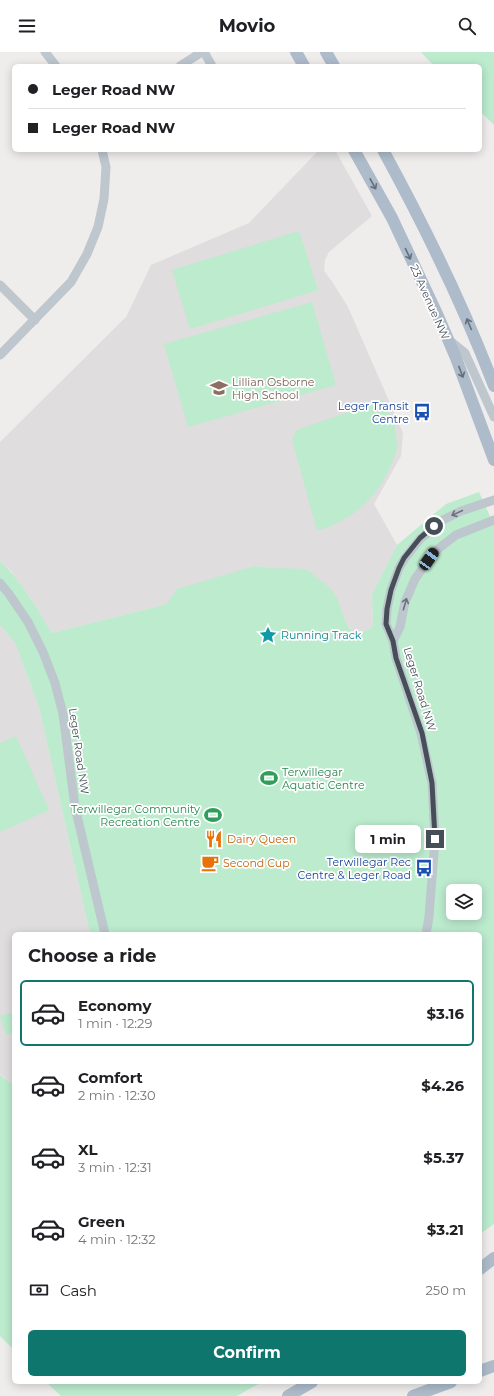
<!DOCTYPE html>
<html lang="en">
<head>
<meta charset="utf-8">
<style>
	:root { --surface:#fff; --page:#f6f6f6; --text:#202124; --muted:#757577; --line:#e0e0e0; --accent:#0f766e }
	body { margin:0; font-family:Montserrat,sans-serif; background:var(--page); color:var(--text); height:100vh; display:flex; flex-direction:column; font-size:15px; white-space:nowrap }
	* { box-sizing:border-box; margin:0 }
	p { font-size:13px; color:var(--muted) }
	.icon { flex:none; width:22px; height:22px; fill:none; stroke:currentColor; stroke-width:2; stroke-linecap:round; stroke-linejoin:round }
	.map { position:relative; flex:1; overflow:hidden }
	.details { position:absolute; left:12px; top:880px; width:470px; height:452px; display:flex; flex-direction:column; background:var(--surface); border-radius:6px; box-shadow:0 2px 10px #0003 }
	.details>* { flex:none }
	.top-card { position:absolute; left:12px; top:12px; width:470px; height:88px; border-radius:6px; box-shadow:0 2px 10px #0003; display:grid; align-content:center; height:88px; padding:0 16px; background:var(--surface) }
	.controls { position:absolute; left:446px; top:832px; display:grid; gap:8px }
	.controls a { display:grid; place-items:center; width:36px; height:36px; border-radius:6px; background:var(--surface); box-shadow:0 2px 10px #0003; font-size:20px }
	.end { position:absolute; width:18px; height:18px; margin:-9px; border:5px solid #464f58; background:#fff; box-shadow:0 0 0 2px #fff }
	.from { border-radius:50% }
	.bubble { position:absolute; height:28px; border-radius:6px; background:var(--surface); box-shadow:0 2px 10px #0003; font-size:13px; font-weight:700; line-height:28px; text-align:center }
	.car { position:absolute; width:12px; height:24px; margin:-12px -6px; border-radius:5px; box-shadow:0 0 3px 1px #0007; background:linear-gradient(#222 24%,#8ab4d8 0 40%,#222 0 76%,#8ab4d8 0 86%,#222 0) }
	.top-card b { display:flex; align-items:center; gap:14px; height:38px; font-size:15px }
	.top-card b+b { border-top:1px solid var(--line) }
	.top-card i { width:10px; height:10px; background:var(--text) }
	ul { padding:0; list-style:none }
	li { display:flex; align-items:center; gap:12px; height:66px; margin:0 8px 6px; padding:0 8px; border:2px solid transparent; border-radius:6px }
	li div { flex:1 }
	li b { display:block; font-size:15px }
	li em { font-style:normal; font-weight:700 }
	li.on { border-color:var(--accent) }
	li>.icon { width:36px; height:36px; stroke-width:1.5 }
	h2 { padding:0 16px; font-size:18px; line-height:48px }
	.pay { display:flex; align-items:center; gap:10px; height:44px; padding:0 16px; font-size:15px }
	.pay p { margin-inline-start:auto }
	.action { display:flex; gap:8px; margin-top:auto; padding:8px 16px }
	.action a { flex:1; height:46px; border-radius:6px; background:var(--accent); color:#fff; font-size:16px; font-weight:700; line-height:46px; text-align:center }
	header { display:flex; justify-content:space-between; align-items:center; height:52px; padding:0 16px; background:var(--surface); font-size:18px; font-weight:700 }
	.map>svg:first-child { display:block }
</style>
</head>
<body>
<header><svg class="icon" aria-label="menu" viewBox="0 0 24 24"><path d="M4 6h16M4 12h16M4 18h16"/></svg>Movio<svg class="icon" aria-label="search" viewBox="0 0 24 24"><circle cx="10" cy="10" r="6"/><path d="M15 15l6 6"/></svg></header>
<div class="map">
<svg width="494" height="1344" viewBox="0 0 494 1344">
	<rect width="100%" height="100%" fill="#efecec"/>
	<g fill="#dfdddd">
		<polygon points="319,98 335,98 372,164 329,200 325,208 324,219 331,228 348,255 403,381 401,404 374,452 397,493 372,542 373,574 367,578 358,581 353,580 347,573 334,541 270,516 255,514 167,552 52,581 30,545 10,518 0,509 0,390 126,265 151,213 249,171"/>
		<polygon points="0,573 15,591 39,655 90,882 14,882 14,1033 0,1022"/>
	</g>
	<g fill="#bcebce" fill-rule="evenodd">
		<polygon points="421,0 494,0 494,73 480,59 480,14 434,14"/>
		<polygon points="299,179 318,238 190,277 172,218"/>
		<polygon points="312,250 336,333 188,375 164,292"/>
		<path d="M383 348C390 363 397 377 397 394 397 401 393 408 390 415 376 447 351 469 317 479L292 387 297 378Z"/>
		<path d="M479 440 494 473V1172L480 1182V882H90L39 655 15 591 0 573V509C22 529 36 555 52 581L167 552 177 537 255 514 270 516 306 517C314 523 329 534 334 541 345 557 344 596 373 574L372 542 397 493 446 452ZM453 839H475V861H453Z"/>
		<polygon points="16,684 49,758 0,780 0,691"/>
		<polygon points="14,960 14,980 6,983 0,964"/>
		<polygon points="0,1023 14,1033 14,1298 0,1284"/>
		<polygon points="46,1330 262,1330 237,1344 61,1344"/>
	</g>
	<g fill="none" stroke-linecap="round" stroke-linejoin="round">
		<g stroke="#bec6ce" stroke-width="9">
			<polyline points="45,0 56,14"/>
			<polyline points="204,0 212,14"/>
			<polyline points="180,14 202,0"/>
			<polyline points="0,233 35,268"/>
			<polyline points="449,288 465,301 494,365"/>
			<polyline points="0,303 71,230 87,202 98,175 104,147 106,115 102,98"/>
			<polyline points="0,531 9,542 28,570 43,600 55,631 63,662 75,755 105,882"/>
			<polyline points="393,589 400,575 405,550 415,527 434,500 456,483 494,468"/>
			<polyline points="426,882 429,865 435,787 432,731 421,681 396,606 393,589 386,572 387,557 391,538 399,516 405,506 420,487 443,468 461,459 494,448"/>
		</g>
		<g stroke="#adbbca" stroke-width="12">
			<polyline points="296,0 304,14"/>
			<polyline points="326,0 334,14"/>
			<polyline points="354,98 392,166 438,264 456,306 494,408"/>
			<path d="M383 98C425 175 463 252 494 334"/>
			<polyline points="480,1217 494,1206"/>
			<polyline points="480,1319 494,1314"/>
			<polyline points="288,1344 312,1330"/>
			<polyline points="413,1344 451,1330"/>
		</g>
	</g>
	<defs><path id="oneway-shaft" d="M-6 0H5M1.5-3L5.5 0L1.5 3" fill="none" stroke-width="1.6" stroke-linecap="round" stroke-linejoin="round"/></defs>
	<g stroke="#656f7a">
		<use href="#oneway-shaft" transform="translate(373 132) rotate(61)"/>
		<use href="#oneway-shaft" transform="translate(408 202) rotate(65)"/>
		<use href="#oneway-shaft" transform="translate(469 272) rotate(-113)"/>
		<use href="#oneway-shaft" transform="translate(461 320) rotate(69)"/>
	</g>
	<g stroke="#6a737b">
		<use href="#oneway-shaft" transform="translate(457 461) rotate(155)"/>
		<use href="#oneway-shaft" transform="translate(405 552) rotate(-74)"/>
	</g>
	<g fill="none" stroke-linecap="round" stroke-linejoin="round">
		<polyline stroke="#464f58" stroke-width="5" points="434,474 420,486 404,506 399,516 391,538 387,557 386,572 393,589 396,606 422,681 432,731 435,787"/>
	</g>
	<defs>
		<g id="school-bare" transform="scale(1.38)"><path d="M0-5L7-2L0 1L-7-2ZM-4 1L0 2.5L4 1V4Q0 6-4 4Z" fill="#8d6e63" stroke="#fff" stroke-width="2.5" paint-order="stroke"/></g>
		<g id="bus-bare" transform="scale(1.38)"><path d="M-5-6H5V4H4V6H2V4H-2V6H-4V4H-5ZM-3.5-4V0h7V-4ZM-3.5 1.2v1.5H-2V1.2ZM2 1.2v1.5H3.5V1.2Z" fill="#1a4fb4" stroke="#fff" stroke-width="2.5" paint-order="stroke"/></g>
		<g id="sight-bare" transform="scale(1.38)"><path d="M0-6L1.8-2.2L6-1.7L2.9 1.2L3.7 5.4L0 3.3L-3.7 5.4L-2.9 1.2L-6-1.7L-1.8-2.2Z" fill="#0f9aa8" stroke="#fff" stroke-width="2.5" paint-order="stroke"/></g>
		<g id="stadium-bare" transform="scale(1.38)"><path d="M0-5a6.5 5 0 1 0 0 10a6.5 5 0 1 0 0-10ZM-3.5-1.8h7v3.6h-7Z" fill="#2e9e5b" stroke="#fff" stroke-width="2.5" paint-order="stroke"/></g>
		<g id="restaurant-bare" transform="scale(1.38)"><path d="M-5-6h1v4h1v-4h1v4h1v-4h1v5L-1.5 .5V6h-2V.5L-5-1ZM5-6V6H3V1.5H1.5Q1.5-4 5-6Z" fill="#e8710a" stroke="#fff" stroke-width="2.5" paint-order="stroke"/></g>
		<g id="cafe-bare" transform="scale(1.38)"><path d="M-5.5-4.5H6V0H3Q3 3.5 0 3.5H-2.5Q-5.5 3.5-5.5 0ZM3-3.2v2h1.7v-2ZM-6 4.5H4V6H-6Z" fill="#e8710a" stroke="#fff" stroke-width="2.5" paint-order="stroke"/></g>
	</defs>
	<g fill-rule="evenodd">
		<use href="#school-bare" x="219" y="336"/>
		<use href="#bus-bare" x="422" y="360"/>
		<use href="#sight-bare" x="268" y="583"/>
		<use href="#stadium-bare" x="269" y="726"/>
		<use href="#stadium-bare" x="213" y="763"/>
		<use href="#restaurant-bare" x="214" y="787"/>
		<use href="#cafe-bare" x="210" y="811"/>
		<use href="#bus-bare" x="424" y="816"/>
	</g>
	<g text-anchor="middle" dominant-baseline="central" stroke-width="3.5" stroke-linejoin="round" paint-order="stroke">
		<g font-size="11" fill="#464f58" stroke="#fff">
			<text transform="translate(430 250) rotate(66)">23 Avenue NW</text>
			<text transform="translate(420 637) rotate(73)">Leger Road NW</text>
			<text transform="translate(79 699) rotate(82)">Leger Road NW</text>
		</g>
		<g font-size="11" fill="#785e54" stroke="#fff" text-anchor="start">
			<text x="232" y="330">Lillian Osborne<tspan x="232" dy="13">High School</tspan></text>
		</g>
		<g font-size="11" fill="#164399" stroke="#fff" text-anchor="end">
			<text x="409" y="354">Leger Transit<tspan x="409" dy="13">Centre</tspan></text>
			<text x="411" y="810">Terwillegar Rec<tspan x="411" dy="13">Centre &amp; Leger Road</tspan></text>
		</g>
		<g font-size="11" fill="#0d838f" stroke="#fff" text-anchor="start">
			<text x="281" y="583">Running Track</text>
		</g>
		<g font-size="11" fill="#27864d" stroke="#fff" text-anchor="start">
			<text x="282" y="720">Terwillegar<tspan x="282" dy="13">Aquatic Centre</tspan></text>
			<text x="200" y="757" text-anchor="end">Terwillegar Community<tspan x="200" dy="13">Recreation Centre</tspan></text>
		</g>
		<g font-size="11" fill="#c56008" stroke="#fff" text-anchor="start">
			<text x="227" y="787">Dairy Queen</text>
			<text x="223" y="811">Second Cup</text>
		</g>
	</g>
</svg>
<div class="controls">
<a><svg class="icon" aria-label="layers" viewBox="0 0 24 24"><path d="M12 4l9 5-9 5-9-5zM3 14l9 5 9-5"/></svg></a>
</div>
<i class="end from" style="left:434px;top:474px"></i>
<i class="end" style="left:435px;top:787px"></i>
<div class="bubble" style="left:355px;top:773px;width:66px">1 min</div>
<i class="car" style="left:429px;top:507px;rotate:35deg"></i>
<div class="top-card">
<b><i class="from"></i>Leger Road NW</b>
<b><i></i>Leger Road NW</b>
</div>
<section class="details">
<h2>Choose a ride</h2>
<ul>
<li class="on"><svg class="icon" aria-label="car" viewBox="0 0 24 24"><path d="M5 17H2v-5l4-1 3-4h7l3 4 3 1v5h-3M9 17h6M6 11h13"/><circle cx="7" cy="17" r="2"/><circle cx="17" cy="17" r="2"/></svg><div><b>Economy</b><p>1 min · 12:29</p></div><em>$3.16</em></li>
<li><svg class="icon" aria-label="car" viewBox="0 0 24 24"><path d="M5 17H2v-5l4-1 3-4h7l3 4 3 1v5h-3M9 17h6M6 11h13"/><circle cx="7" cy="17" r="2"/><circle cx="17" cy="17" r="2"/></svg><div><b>Comfort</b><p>2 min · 12:30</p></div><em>$4.26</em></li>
<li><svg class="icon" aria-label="car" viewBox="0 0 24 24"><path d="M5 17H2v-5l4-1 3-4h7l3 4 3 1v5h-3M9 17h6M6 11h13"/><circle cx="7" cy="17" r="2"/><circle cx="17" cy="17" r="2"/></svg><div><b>XL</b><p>3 min · 12:31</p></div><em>$5.37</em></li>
<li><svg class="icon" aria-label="car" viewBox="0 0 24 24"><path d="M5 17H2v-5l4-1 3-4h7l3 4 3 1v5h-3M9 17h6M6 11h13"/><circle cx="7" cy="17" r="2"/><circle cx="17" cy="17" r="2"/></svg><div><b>Green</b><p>4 min · 12:32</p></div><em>$3.21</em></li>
</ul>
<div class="pay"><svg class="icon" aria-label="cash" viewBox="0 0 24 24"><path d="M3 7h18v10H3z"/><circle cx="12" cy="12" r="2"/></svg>Cash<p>250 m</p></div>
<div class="action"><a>Confirm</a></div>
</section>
</div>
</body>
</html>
